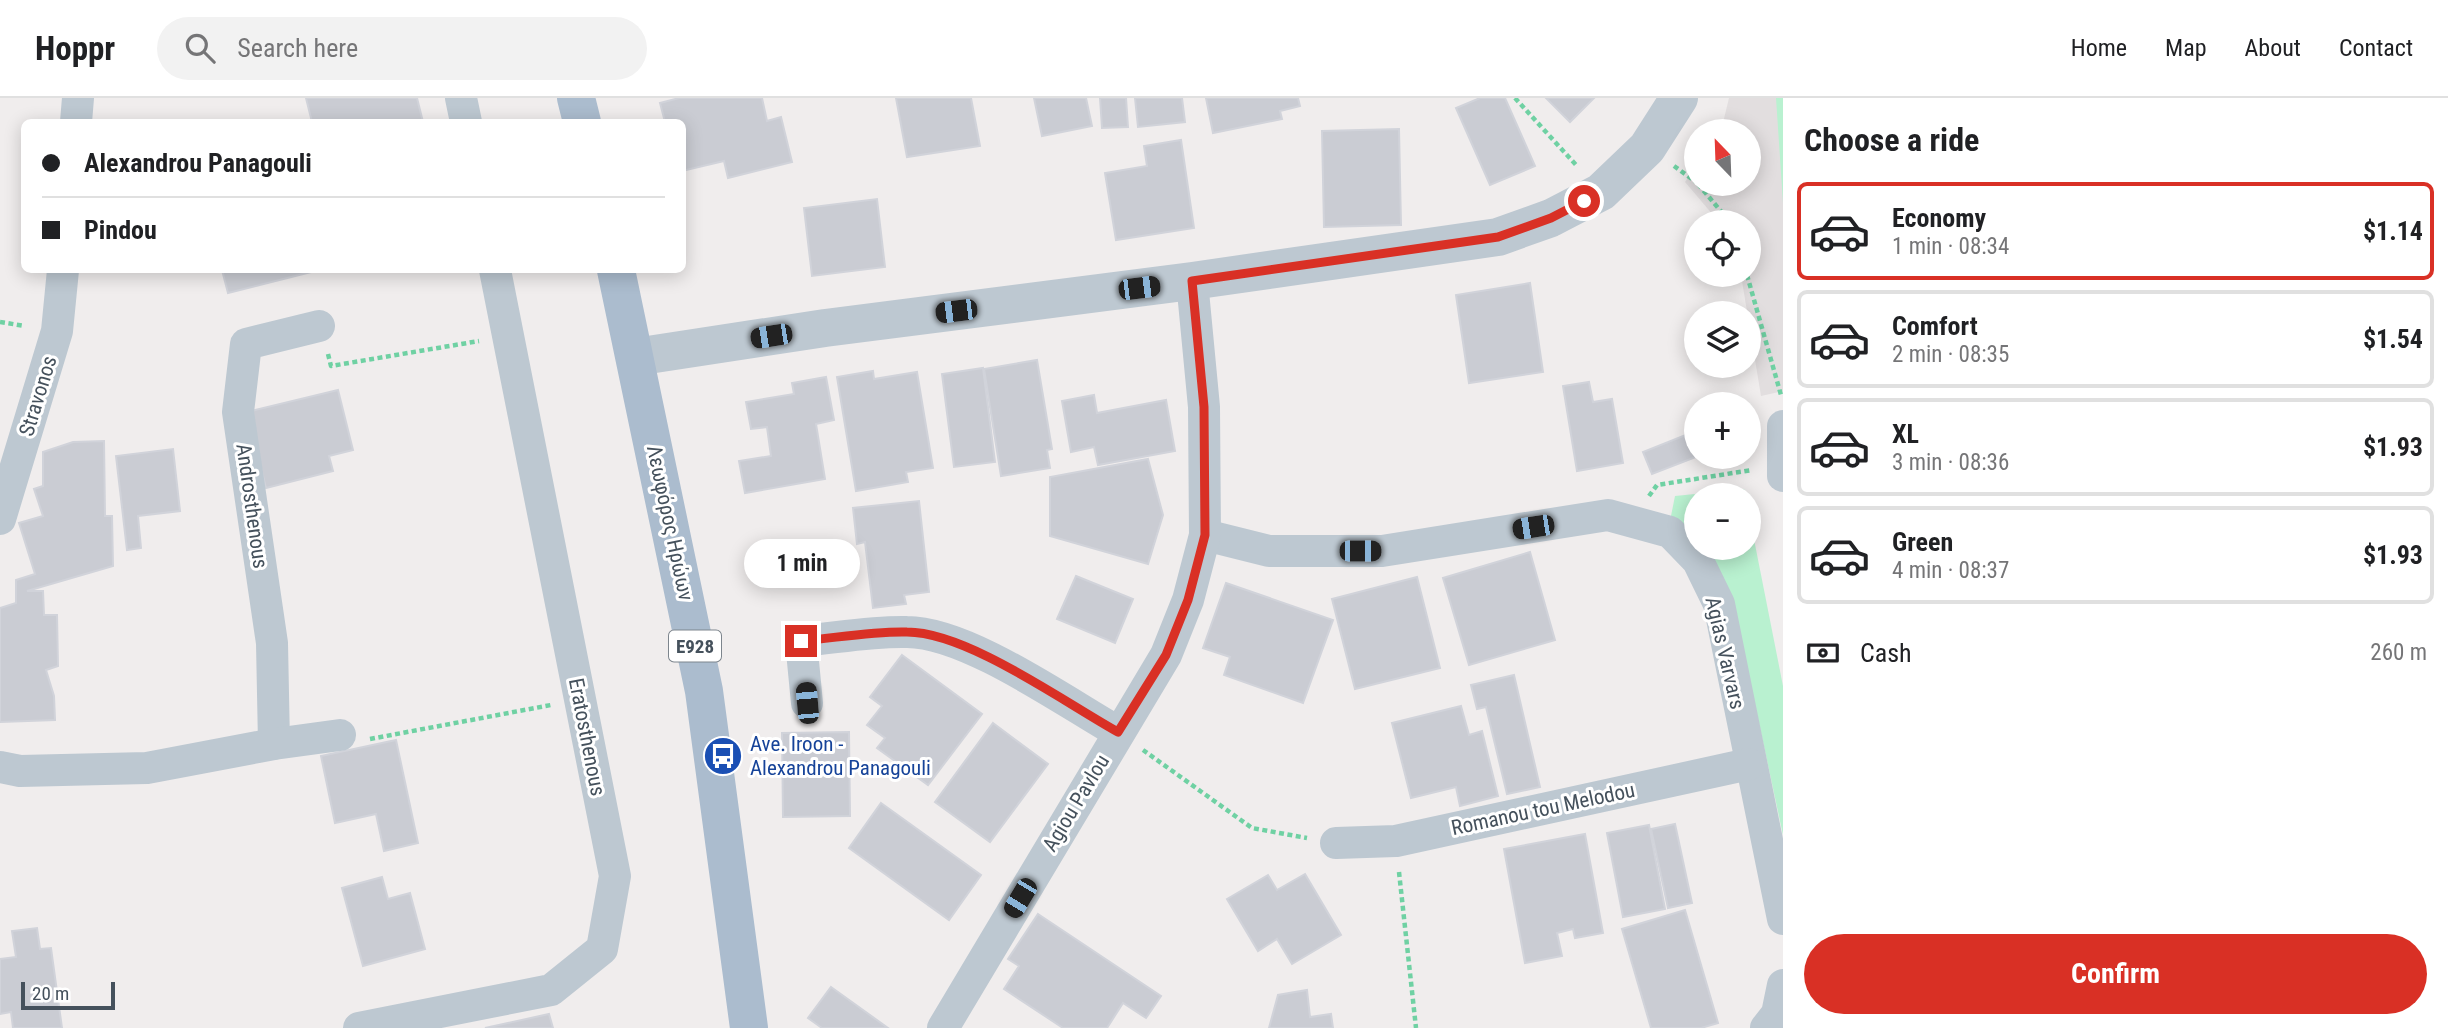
<!DOCTYPE html>
<html lang="en">
<head>
<meta charset="utf-8">
<style>
	:root { --surface:#fff; --page:#f2f2f2; --text:#202124; --muted:#757577; --line:#e0e0e0; --accent:#d93025 }
	body { margin:0; font-family:"Roboto Condensed",sans-serif; background:var(--page); color:var(--text); height:100vh; display:flex; flex-direction:column; font-size:26px; white-space:nowrap }
	* { box-sizing:border-box; margin:0 }
	p { font-size:23px; color:var(--muted) }
	.icon { flex:none; width:38px; height:38px; fill:none; stroke:currentColor; stroke-width:2; stroke-linecap:round; stroke-linejoin:round }
	.map { position:relative; flex:1; overflow:hidden }
	.panel { display:flex; flex-direction:column; background:var(--surface); width:665px }
	.panel>* { flex:none }
	.top-card { position:absolute; left:21px; top:21px; width:665px; height:154px; border-radius:10px; box-shadow:0 4px 18px #0003; display:grid; align-content:center; height:154px; padding:0 21px; background:var(--surface) }
	.needle { width:46px; rotate:337deg }
	.tools { position:absolute; left:1684px; top:21px; display:grid; gap:14px }
	.tools a { display:grid; place-items:center; width:77px; height:77px; border-radius:50%; background:var(--surface); box-shadow:0 4px 18px #0003; font-size:35px }
	.scale { position:absolute; left:21px; bottom:18px; width:94px; box-sizing:border-box; padding-left:7px; border:4px solid #45515c; border-top:0; font-size:19px; line-height:24px; white-space:nowrap; color:#45515c; -webkit-text-stroke:5px #fff; paint-order:stroke }
	.end { position:absolute; width:32px; height:32px; margin:-16px; border:9px solid #d93025; background:#fff; box-shadow:0 0 0 4px #fff }
	.from { border-radius:50% }
	.bubble { position:absolute; height:49px; border-radius:24px; background:var(--surface); box-shadow:0 4px 18px #0003; font-size:23px; font-weight:700; line-height:49px; text-align:center }
	.car { position:absolute; width:21px; height:42px; margin:-21px -10px; border-radius:9px; box-shadow:0 0 5px 2px #0007; background:linear-gradient(#222 24%,#8ab4d8 0 40%,#222 0 76%,#8ab4d8 0 86%,#222 0) }
	.top-card b { display:flex; align-items:center; gap:24px; height:66px; font-size:26px }
	.top-card b+b { border-top:2px solid var(--line) }
	.top-card i { width:18px; height:18px; background:var(--text) }
	ul { padding:0; list-style:none }
	li { display:flex; align-items:center; gap:21px; height:98px; margin:0 14px 10px; padding:0 7px; border:4px solid var(--line); border-radius:10px }
	li div { flex:1 }
	li b { display:block; font-size:26px }
	li em { font-style:normal; font-weight:700 }
	li.current { border-color:var(--accent) }
	li>.icon { width:63px; height:63px; stroke-width:1.5 }
	h2 { padding:0 21px; font-size:32px; line-height:84px }
	.pay { display:flex; align-items:center; gap:18px; height:77px; padding:0 21px; font-size:26px }
	.pay p { margin-inline-start:auto }
	.primary-button { display:flex; gap:14px; margin-top:auto; padding:14px 21px }
	.primary-button a { flex:1; height:80px; border-radius:42px; background:var(--accent); color:#fff; font-size:28px; font-weight:700; line-height:80px; text-align:center }
	header { display:flex; align-items:center; gap:42px; box-sizing:border-box; height:98px; padding:0 35px; background:var(--surface); border-bottom:2px solid var(--line) }
	header strong { font-size:33px }
	nav { display:flex; gap:38px; margin-inline-start:auto; font-size:24px }
	.search { width:490px; height:63px; background:var(--page); display:flex; align-items:center; gap:18px; box-sizing:border-box; padding:0 24px; border-radius:38px; color:var(--muted); font-size:26px }
	main { display:flex; flex:1; min-height:0 }
	.map>svg:first-child { display:block }
</style>
</head>
<body>
<header>
<strong>Hoppr</strong>
<div class="search"><svg class="icon" aria-label="search" viewBox="0 0 24 24"><circle cx="10" cy="10" r="6"/><path d="M15 15l6 6"/></svg>Search here</div>
<nav><a>Home</a><a>Map</a><a>About</a><a>Contact</a></nav>
</header>
<main>
<div class="map">
<svg width="1783" height="930" viewBox="0 0 1783 930">
	<rect width="100%" height="100%" fill="#f0eded"/>
	<polygon fill="#e2dedf" points="1729,0 1783,0 1783,293 1761,298 1741,177 1748,177 1748,124 1719,124 1685,84 1696,68 1696,86 1748,86 1748,33 1721,33"/>
	<g fill="#b9f1d0">
		<polygon points="1776,0 1783,0 1783,105"/>
		<polygon points="1744,391 1746,397 1696,397 1696,437 1671,418 1675,398"/>
		<polygon points="1748,411 1783,588 1783,737 1732,499 1709,450 1748,450"/>
	</g>
	<g fill="#caccd3" stroke="#d1d3da" stroke-width="2">
		<polygon points="306,0 417,0 423,24 312,24"/>
		<polygon points="679,0 762,0 767,23 781,19 792,64 728,80 724,63 682,73 682,24 665,24 660,5"/>
		<polygon points="896,0 971,0 980,48 907,59"/>
		<polygon points="1034,0 1086,0 1092,28 1042,38"/>
		<polygon points="1100,0 1126,0 1128,29 1102,30"/>
		<polygon points="1135,0 1182,0 1185,24 1138,29"/>
		<polygon points="1206,0 1298,0 1300,8 1280,13 1282,21 1213,35"/>
		<polygon points="1480,0 1505,0 1535,68 1490,87 1456,10"/>
		<polygon points="1546,0 1594,0 1570,24"/>
		<polygon points="1399,31 1401,127 1324,129 1322,33"/>
		<polygon points="1181,42 1194,130 1116,142 1105,75 1147,68 1144,48"/>
		<polygon points="877,101 885,169 812,178 804,110"/>
		<polygon points="222,172 310,172 311,174 228,195"/>
		<polygon points="1530,185 1543,274 1469,285 1456,197"/>
		<polygon points="1037,262 1052,351 1047,352 1050,370 1001,378 984,271"/>
		<polygon points="983,270 995,364 954,369 942,276"/>
		<polygon points="873,273 874,281 917,274 933,370 906,374 908,384 856,393 837,279"/>
		<polygon points="826,279 834,322 816,326 825,381 745,395 739,363 771,358 767,329 751,331 746,304 794,296 792,285"/>
		<polygon points="1589,284 1593,304 1612,301 1623,365 1577,373 1563,288"/>
		<polygon points="338,292 353,352 329,358 333,373 266,390 247,314"/>
		<polygon points="1094,297 1097,315 1166,302 1175,353 1098,367 1094,349 1071,354 1062,303"/>
		<polygon points="1688,336 1696,359 1652,376 1643,354"/>
		<polygon points="104,343 105,418 112,418 113,468 27,493 43,493 44,517 57,517 58,568 46,572 54,598 55,622 0,624 0,510 16,505 16,482 35,476 19,425 43,418 34,391 43,388 43,354 73,344"/>
		<polygon points="173,351 180,413 138,418 141,450 127,452 116,358"/>
		<polygon points="1148,361 1163,417 1148,466 1050,438 1050,379"/>
		<polygon points="919,403 929,494 904,497 906,506 873,510 865,444 857,446 853,410"/>
		<polygon points="1530,454 1555,542 1469,567 1443,480"/>
		<polygon points="1076,478 1133,501 1115,545 1057,521"/>
		<polygon points="1417,479 1440,570 1355,591 1332,501"/>
		<polygon points="1226,485 1333,522 1303,605 1224,577 1230,559 1203,550"/>
		<polygon points="902,557 982,616 928,687 877,650 885,640 867,627 882,608 870,599"/>
		<polygon points="1514,577 1540,689 1507,696 1486,609 1477,611 1471,587"/>
		<polygon points="1461,608 1469,637 1482,633 1498,698 1460,708 1456,689 1411,700 1392,625"/>
		<polygon points="993,625 1048,666 990,744 935,704"/>
		<polygon points="849,634 850,718 783,719 782,635"/>
		<polygon points="396,642 418,745 384,753 376,716 335,725 321,658"/>
		<polygon points="881,705 981,777 949,822 849,750"/>
		<polygon points="1675,726 1692,805 1668,810 1651,731"/>
		<polygon points="1649,727 1665,811 1623,819 1607,735"/>
		<polygon points="1585,736 1603,835 1575,840 1573,831 1557,835 1562,858 1525,865 1504,751"/>
		<polygon points="1305,776 1341,837 1292,866 1277,841 1258,853 1227,801 1268,777 1277,792"/>
		<polygon points="382,779 388,801 410,795 425,851 363,868 342,790"/>
		<polygon points="1685,812 1718,925 1701,930 1651,930 1622,831"/>
		<polygon points="1038,816 1161,898 1146,920 1123,905 1107,930 1063,930 1004,891 1019,868 1008,861"/>
		<polygon points="37,830 40,851 51,850 62,930 13,930 11,914 0,916 0,861 16,859 12,833"/>
		<polygon points="831,889 888,930 822,930 808,920"/>
		<polygon points="1307,892 1310,919 1331,916 1333,930 1269,930 1278,897"/>
		<polygon points="549,916 553,930 485,930"/>
	</g>
	<g fill="none" stroke-linecap="round" stroke-linejoin="round">
		<g stroke="#6fd1a3" stroke-width="4.5" stroke-dasharray="5 3.5" stroke-linecap="butt">
			<polyline points="1515,0 1577,68"/>
			<polyline points="1674,68 1696,84"/>
			<polyline points="1698,86 1730,124"/>
			<polyline points="1747,177 1781,297"/>
			<polyline points="0,224 25,228"/>
			<polyline points="328,256 331,268 479,243"/>
			<polyline points="1649,398 1657,387 1752,372"/>
			<polyline points="370,641 551,607"/>
			<polyline points="1143,652 1252,730 1307,740"/>
			<polyline points="1399,774 1416,930"/>
		</g>
		<g stroke="#bdc8d1" stroke-width="32">
			<polyline points="461,0 466,24"/>
			<polyline points="76,24 78,0"/>
			<polyline points="1783,328 1783,378"/>
			<polyline points="0,421 57,233 63,172"/>
			<polyline points="1205,437 1269,453 1382,453 1608,417 1670,434 1698,463 1719,506 1783,821"/>
			<path d="M807 605 801 543C836 540 872 533 907 534 967 534 1065 604 1118 634"/>
			<polyline points="274,646 272,545 238,314 246,246 319,228"/>
			<polyline points="0,669 20,673 147,670 274,646 340,637"/>
			<polyline points="1336,745 1396,743 1749,666"/>
			<polyline points="359,930 551,892 602,851 615,778 495,172"/>
			<polyline points="943,930 1166,557 1188,502 1205,437 1204,309 1192,183"/>
			<polyline points="1766,930 1777,916 1783,887"/>
		</g>
		<polyline stroke="#bdc8d1" stroke-width="38" points="635,259 825,230 1192,183 1498,139 1551,120 1601,94 1647,50 1679,0"/>
		<g stroke="#abbcce" stroke-width="38">
			<polyline points="576,0 582,24"/>
			<polyline points="616,172 704,593 749,930"/>
		</g>
	</g>
	<g fill="none" stroke-linecap="round" stroke-linejoin="round">
		<path stroke="#d93025" stroke-width="9" d="M801 543C836 540 873 533 907 534 967 534 1064 604 1118 634L1166 557 1188 502 1205 437 1204 309 1192 183 1498 139 1551 120 1584 103"/>
	</g>
	<defs>
		<g id="bus-disc" transform="scale(2.0125)"><circle r="9.5" fill="#1a4fb4" stroke="#fff"/><path d="M-5-6H5V4H4V6H2V4H-2V6H-4V4H-5ZM-3.5-4V0h7V-4ZM-3.5 1.2v1.5H-2V1.2ZM2 1.2v1.5H3.5V1.2Z" fill="#fff"/></g>
	</defs>
	<g fill-rule="evenodd">
		<use href="#bus-disc" x="723" y="658"/>
	</g>
	<g text-anchor="middle" dominant-baseline="central" stroke-width="6" stroke-linejoin="round" paint-order="stroke">
		<rect fill="#fff" stroke="#7d858d" stroke-width="2" x="669" y="532.5" width="52" height="31" rx="5"/>
		<g font-size="19" font-weight="bold" fill="#45515c">
			<text x="695" y="548">E928</text>
		</g>
		<g font-size="21" fill="#45515c" stroke="#fff">
			<text transform="translate(38 298) rotate(-73)">Stravonos</text>
			<text transform="translate(252 408) rotate(82)">Androsthenous</text>
			<text transform="translate(670 425) rotate(78)">Λεωφόρος Ηρώων</text>
			<text transform="translate(1725 555) rotate(77)">Agias Varvars</text>
			<text transform="translate(587 639) rotate(79)">Eratosthenous</text>
			<text transform="translate(1076 705) rotate(-59)">Agiou Pavlou</text>
			<text transform="translate(1543 711) rotate(-12)">Romanou tou Melodou</text>
		</g>
		<g font-size="21" fill="#164399" stroke="#fff" text-anchor="start">
			<text x="750" y="646">Ave. Iroon -<tspan x="750" dy="24">Alexandrou Panagouli</tspan></text>
		</g>
	</g>
</svg>
<div class="tools">
<a><svg class="needle" viewBox="-14 -14 28 28"><path d="M0-13l5 13h-10z" fill="#e53935"/><path d="M0 13l5-13h-10z" fill="#757577"/></svg></a>
<a><svg class="icon" aria-label="locate" viewBox="0 0 24 24"><circle cx="12" cy="12" r="6"/><path d="M12 2v4M12 18v4M2 12h4M18 12h4"/></svg></a>
<a><svg class="icon" aria-label="layers" viewBox="0 0 24 24"><path d="M12 4l9 5-9 5-9-5zM3 14l9 5 9-5"/></svg></a>
<a>+</a>
<a>−</a>
</div>
<div class="scale">20 m</div>
<i class="end from" style="left:1584px;top:103px"></i>
<i class="end" style="left:801px;top:543px"></i>
<div class="bubble" style="left:744px;top:441px;width:116px">1 min</div>
<i class="car" style="left:1139px;top:190px;rotate:83deg"></i>
<i class="car" style="left:956px;top:213px;rotate:263deg"></i>
<i class="car" style="left:771px;top:238px;rotate:261deg"></i>
<i class="car" style="left:1533px;top:429px;rotate:261deg"></i>
<i class="car" style="left:1360px;top:453px;rotate:90deg"></i>
<i class="car" style="left:807px;top:605px;rotate:355deg"></i>
<i class="car" style="left:1020px;top:800px;rotate:211deg"></i>
<div class="top-card">
<b><i class="from"></i>Alexandrou Panagouli</b>
<b><i></i>Pindou</b>
</div>
</div>
<section class="panel">
<h2>Choose a ride</h2>
<ul>
<li class="current"><svg class="icon" aria-label="car" viewBox="0 0 24 24"><path d="M5 17H2v-5l4-1 3-4h7l3 4 3 1v5h-3M9 17h6M6 11h13"/><circle cx="7" cy="17" r="2"/><circle cx="17" cy="17" r="2"/></svg><div><b>Economy</b><p>1 min · 08:34</p></div><em>$1.14</em></li>
<li><svg class="icon" aria-label="car" viewBox="0 0 24 24"><path d="M5 17H2v-5l4-1 3-4h7l3 4 3 1v5h-3M9 17h6M6 11h13"/><circle cx="7" cy="17" r="2"/><circle cx="17" cy="17" r="2"/></svg><div><b>Comfort</b><p>2 min · 08:35</p></div><em>$1.54</em></li>
<li><svg class="icon" aria-label="car" viewBox="0 0 24 24"><path d="M5 17H2v-5l4-1 3-4h7l3 4 3 1v5h-3M9 17h6M6 11h13"/><circle cx="7" cy="17" r="2"/><circle cx="17" cy="17" r="2"/></svg><div><b>XL</b><p>3 min · 08:36</p></div><em>$1.93</em></li>
<li><svg class="icon" aria-label="car" viewBox="0 0 24 24"><path d="M5 17H2v-5l4-1 3-4h7l3 4 3 1v5h-3M9 17h6M6 11h13"/><circle cx="7" cy="17" r="2"/><circle cx="17" cy="17" r="2"/></svg><div><b>Green</b><p>4 min · 08:37</p></div><em>$1.93</em></li>
</ul>
<div class="pay"><svg class="icon" aria-label="cash" viewBox="0 0 24 24"><path d="M3 7h18v10H3z"/><circle cx="12" cy="12" r="2"/></svg>Cash<p>260 m</p></div>
<div class="primary-button"><a>Confirm</a></div>
</section>
</main>
</body>
</html>
